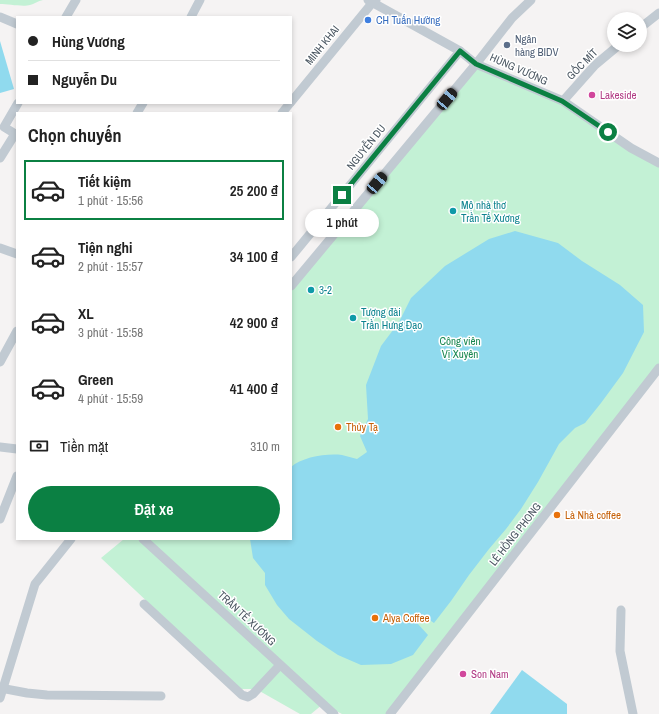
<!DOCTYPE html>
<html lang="vi">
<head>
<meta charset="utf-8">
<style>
	:root { --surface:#fff; --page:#f2f2f2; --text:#222; --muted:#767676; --line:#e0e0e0; --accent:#0b8043 }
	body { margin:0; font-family:"Archivo Narrow",sans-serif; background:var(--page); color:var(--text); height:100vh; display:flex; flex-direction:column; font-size:15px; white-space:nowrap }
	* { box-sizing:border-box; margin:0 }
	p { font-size:13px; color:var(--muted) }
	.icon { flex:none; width:22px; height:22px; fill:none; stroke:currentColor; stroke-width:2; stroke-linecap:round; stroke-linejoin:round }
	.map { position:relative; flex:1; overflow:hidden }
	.panel { position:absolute; left:16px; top:112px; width:276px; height:428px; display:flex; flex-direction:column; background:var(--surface); border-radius:0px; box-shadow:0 2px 6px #0003 }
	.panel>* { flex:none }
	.top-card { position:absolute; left:16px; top:16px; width:276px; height:88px; border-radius:0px; box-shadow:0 2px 6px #0003; display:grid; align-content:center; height:88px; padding:0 12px; background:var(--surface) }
	.fabs { position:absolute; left:607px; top:12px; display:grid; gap:8px }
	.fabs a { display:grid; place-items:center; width:40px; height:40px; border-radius:50%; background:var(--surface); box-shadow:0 2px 6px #0003; font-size:20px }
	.end { position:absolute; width:18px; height:18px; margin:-9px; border:5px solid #0b8043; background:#fff; box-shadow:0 0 0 2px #fff }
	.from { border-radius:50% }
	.bubble { position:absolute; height:28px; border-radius:14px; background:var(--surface); box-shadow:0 2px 6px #0003; font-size:13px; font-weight:600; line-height:28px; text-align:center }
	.car { position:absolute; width:12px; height:24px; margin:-12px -6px; border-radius:5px; box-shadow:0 0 3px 1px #0007; background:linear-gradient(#222 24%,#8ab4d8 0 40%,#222 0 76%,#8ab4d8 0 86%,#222 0) }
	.top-card b { display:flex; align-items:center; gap:14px; height:38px; font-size:15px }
	.top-card b+b { border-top:1px solid var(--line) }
	.top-card i { width:10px; height:10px; background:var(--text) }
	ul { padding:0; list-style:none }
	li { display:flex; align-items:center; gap:12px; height:60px; margin:0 8px 6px; padding:0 4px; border:2px solid transparent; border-radius:0px }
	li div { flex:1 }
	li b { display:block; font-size:15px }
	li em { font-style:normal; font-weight:600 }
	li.on { border-color:var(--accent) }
	li>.icon { width:36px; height:36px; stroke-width:1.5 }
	h2 { padding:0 12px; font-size:18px; line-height:48px }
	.pay { display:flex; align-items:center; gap:10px; height:44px; padding:0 12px; font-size:15px }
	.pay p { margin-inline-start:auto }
	.action { display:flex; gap:8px; margin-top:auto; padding:8px 12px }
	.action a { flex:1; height:46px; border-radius:24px; background:var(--accent); color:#fff; font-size:16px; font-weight:600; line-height:46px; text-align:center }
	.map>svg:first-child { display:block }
</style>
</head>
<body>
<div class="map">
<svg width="659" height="714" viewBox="0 0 659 714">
	<rect width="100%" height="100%" fill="#f5f3f3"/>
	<g fill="#c3f1d5">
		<path d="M0 0H43C38 1 34 4 30 5 23 7 8 4 0 4Z"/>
		<polygon points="476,64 563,101 659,163 659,367 388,714 342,714 323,704 311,714 300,714 256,689 240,689 101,558 124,539 291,539 291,286"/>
	</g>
	<g fill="#90daee">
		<polygon points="0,41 14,89 0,93"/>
		<path d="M515 231 558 243 582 261 620 285 643 305 644 332 623 373 601 403 585 423 575 428 559 444 538 482 521 509 506 529 489 549 469 575 451 601 434 623 425 617 418 624 428 635 413 655 391 664 361 665 338 655 317 641 289 619 277 605 265 585V573L253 558 250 539H291V467C302 457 327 453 342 455 347 456 352 458 357 459L367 452 360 436 368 419 366 385 381 346 399 322 411 298 445 266 489 239Z"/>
		<polygon points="522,670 567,704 567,714 490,714"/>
	</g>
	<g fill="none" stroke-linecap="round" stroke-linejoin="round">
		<g stroke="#c1cad2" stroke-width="9">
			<polyline points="368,0 460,51 476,64 563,101 631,148 659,163"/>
			<polyline points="0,17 17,24"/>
			<polyline points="66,17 76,0"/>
			<polyline points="191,17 200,0"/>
			<polyline points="640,28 659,13"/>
			<polyline points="563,101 595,65 619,45"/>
			<polyline points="291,102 373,2 376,0"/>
			<polyline points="137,113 143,103"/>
			<polyline points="282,113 290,103"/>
			<polyline points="17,135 4,127 18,103"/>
			<polyline points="0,158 15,134"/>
			<polyline points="0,248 17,254"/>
			<polyline points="291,257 460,51"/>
			<polyline points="291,286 476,64 512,18 531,0"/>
			<polyline points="0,362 17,331"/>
			<polyline points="0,447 17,449"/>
			<polyline points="0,519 17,476"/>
			<polyline points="143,539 334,714"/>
			<polyline points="144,604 242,695 248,697 253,694 280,665"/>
			<polyline points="621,610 620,651 633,714"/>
			<polyline points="0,688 27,693 47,695 161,696"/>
			<polyline points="0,698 35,584 71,539"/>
			<polyline points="390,714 659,368"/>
		</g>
	</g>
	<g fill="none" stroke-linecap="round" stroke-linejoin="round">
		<polyline stroke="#0b8043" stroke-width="5" points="342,195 460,51 476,64 562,101 608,132"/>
	</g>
	<circle fill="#3f7fe0" stroke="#fff" stroke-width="1.5" cx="368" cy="20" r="4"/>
	<circle fill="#5c6f8a" stroke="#fff" stroke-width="1.5" cx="507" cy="45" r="4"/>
	<g fill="#d1479c" stroke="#fff" stroke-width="1.5">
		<circle cx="592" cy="95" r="4"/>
		<circle cx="463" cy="674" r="4"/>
	</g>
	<g fill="#0f9aa8" stroke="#fff" stroke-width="1.5">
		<circle cx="453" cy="211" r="4"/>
		<circle cx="311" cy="290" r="4"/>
		<circle cx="353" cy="318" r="4"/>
	</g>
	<g fill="#e8710a" stroke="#fff" stroke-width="1.5">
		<circle cx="338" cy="427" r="4"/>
		<circle cx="557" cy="515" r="4"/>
		<circle cx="375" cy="618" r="4"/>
	</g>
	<g text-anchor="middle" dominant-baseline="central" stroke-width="3" stroke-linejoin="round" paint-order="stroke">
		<g font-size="11" fill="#366cbe" stroke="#fff" text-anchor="start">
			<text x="376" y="20">CH Tuấn Hường</text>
		</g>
		<g font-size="11" fill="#4e5e75" stroke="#fff" text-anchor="start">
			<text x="515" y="39">Ngân<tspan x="515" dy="13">hàng BIDV</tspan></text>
		</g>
		<g font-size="11" fill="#4a5661" stroke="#fff">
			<text transform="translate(322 45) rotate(-51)">MINH KHAI</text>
			<text transform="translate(582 64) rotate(-45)">GỐC MÍT</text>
			<text transform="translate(519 69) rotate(24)">HÙNG VƯƠNG</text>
			<text transform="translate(366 147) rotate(-51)">NGUYỄN DU</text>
			<text transform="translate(515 534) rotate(-52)">LÊ HỒNG PHONG</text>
			<text transform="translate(247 618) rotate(43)">TRẦN TẾ XƯƠNG</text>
		</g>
		<g font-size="11" fill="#b23c85" stroke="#fff" text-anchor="start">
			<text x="600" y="95">Lakeside</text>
			<text x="471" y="674">Son Nam</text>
		</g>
		<g font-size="11" fill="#0d838f" stroke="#fff" text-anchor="start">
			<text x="461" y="205">Mộ nhà thơ<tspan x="461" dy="13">Trần Tế Xương</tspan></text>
			<text x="319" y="290">3-2</text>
			<text x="361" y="312">Tượng đài<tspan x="361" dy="13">Trần Hưng Đạo</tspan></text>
		</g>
		<g font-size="11" fill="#17864f" stroke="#fff">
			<text x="460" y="341">Công viên<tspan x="460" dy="13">Vị Xuyên</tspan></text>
		</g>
		<g font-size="11" fill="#c56008" stroke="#fff" text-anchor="start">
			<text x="346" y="427">Thủy Tạ</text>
			<text x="565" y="515">Là Nhà coffee</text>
			<text x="383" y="618">Alya Coffee</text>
		</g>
	</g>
</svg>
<div class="fabs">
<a><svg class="icon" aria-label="layers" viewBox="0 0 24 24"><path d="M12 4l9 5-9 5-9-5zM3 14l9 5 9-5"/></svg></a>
</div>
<i class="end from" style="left:608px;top:132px"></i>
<i class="end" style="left:342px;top:195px"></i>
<div class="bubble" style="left:305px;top:209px;width:74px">1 phút</div>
<i class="car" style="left:447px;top:99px;rotate:40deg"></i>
<i class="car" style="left:377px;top:183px;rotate:40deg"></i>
<div class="top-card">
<b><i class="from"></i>Hùng Vương</b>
<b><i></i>Nguyễn Du</b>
</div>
<section class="panel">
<h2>Chọn chuyến</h2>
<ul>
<li class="on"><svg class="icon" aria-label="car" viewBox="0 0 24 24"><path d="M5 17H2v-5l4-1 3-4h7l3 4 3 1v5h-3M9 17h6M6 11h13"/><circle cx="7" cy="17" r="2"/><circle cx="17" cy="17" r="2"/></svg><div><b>Tiết kiệm</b><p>1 phút · 15:56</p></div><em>25 200 ₫</em></li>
<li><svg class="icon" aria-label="car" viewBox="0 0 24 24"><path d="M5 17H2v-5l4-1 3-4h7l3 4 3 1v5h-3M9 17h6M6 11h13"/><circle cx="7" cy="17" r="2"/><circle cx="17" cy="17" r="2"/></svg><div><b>Tiện nghi</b><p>2 phút · 15:57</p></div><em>34 100 ₫</em></li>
<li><svg class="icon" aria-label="car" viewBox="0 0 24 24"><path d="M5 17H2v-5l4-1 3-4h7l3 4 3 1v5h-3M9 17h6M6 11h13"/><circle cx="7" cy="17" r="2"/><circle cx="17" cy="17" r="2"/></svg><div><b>XL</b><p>3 phút · 15:58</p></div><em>42 900 ₫</em></li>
<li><svg class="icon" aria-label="car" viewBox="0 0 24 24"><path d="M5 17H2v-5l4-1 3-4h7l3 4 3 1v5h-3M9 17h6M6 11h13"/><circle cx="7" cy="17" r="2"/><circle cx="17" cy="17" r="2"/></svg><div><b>Green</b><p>4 phút · 15:59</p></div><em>41 400 ₫</em></li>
</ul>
<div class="pay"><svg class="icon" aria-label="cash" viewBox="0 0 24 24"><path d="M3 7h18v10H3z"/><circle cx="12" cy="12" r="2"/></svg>Tiền mặt<p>310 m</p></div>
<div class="action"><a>Đặt xe</a></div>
</section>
</div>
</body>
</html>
